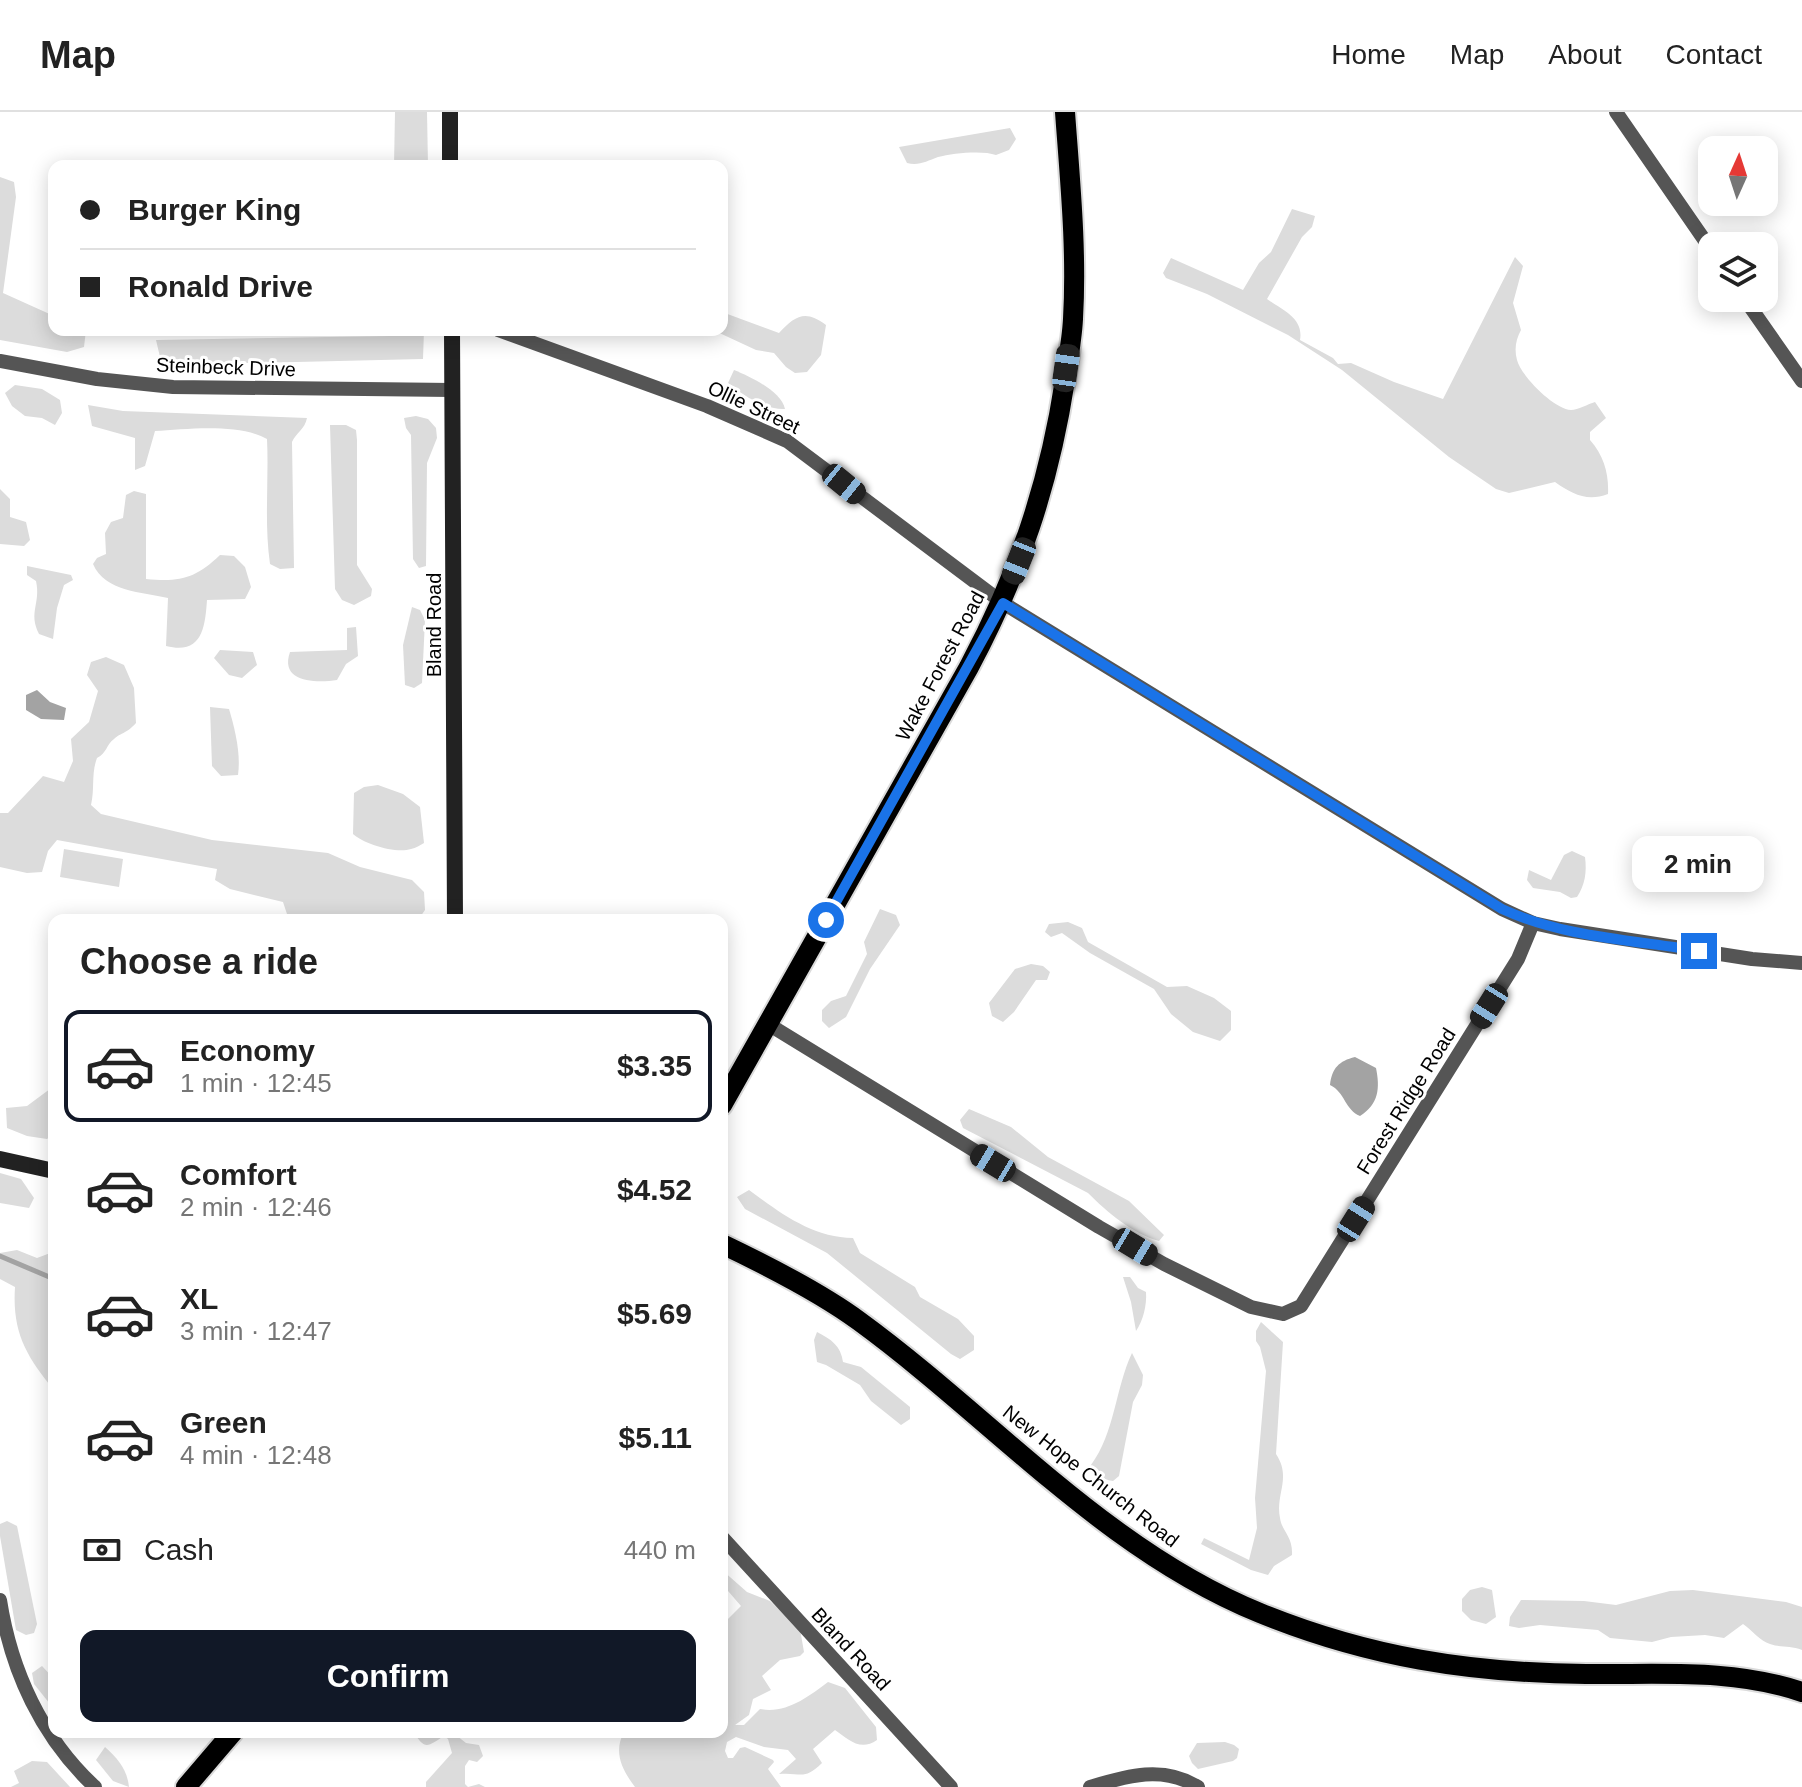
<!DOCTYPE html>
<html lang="en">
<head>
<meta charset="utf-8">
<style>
	:root { --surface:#fff; --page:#f6f6f6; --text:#222; --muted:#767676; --line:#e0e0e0; --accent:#111827 }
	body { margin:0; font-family:Arial,sans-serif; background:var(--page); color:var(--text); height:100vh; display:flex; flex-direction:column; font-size:30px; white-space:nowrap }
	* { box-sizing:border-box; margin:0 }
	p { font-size:26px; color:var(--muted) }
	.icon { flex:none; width:44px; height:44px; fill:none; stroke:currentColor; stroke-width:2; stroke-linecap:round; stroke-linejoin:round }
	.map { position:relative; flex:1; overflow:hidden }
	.drawer { position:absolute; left:48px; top:802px; width:680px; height:824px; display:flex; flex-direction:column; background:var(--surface); border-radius:16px; box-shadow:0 4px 20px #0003 }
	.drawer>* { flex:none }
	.guide { position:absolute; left:48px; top:48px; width:680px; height:176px; border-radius:16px; box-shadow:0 4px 20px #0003; display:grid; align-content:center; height:176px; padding:0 32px; background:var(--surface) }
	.needle { width:52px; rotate:3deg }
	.tools { position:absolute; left:1698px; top:24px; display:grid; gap:16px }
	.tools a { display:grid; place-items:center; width:80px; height:80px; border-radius:16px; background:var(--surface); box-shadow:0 4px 20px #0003; font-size:40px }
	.end { position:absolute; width:36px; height:36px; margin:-18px; border:10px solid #1a73e8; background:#fff; box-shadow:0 0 0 4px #fff }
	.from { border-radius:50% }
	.bubble { position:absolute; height:56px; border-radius:16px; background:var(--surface); box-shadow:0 4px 20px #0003; font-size:26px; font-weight:700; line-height:56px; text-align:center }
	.car { position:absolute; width:24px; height:48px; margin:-24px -12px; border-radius:10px; box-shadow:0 0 6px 2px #0007; background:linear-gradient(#222 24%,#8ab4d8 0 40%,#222 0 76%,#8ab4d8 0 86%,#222 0) }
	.guide b { display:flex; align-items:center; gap:28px; height:76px; font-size:30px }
	.guide b+b { border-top:2px solid var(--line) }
	.guide i { width:20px; height:20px; background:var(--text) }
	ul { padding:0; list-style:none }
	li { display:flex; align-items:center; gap:24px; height:112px; margin:0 16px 12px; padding:0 16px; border:4px solid transparent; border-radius:16px }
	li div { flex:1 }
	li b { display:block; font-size:30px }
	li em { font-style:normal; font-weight:700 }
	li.selected { border-color:var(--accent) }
	li>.icon { width:72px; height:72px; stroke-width:1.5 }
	h2 { padding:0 32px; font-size:36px; line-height:96px }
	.pay { display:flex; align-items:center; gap:20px; height:88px; padding:0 32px; font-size:30px }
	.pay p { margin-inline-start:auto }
	.action { display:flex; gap:16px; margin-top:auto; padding:16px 32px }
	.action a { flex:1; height:92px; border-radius:16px; background:var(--accent); color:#fff; font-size:32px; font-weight:700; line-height:92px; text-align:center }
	header { display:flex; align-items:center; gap:48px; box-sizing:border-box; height:112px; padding:0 40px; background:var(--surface); border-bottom:2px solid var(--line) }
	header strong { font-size:38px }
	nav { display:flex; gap:44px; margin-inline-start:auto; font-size:28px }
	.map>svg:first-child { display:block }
</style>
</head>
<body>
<header>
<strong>Map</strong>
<nav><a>Home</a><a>Map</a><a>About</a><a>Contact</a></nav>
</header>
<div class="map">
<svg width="1802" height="1675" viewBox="0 0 1802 1675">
	<rect width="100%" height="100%" fill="#fff"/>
	<g fill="#dcdcdc">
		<polygon points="395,0 427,0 428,54 394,54"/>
		<path d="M1010 16 1016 27 1009 38 996 43C983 38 953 41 938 45 927 49 919 54 907 51L899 35Z"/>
		<polygon points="0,65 14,70 16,85 3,181 54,204 54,218 86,218 84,235 67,240 0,228"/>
		<path d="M1292 97 1315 104 1312 115 1302 125 1267 187C1282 198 1304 206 1300 228L1333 246 1338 252 1351 251 1394 270 1443 287 1515 145 1523 154 1513 191 1521 218C1516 227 1514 237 1517 248 1521 264 1554 297 1571 298 1578 298 1588 292 1595 290L1606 306 1590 320V328C1604 344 1609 362 1608 382 1587 390 1572 382 1555 370L1509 381 1496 377 1449 345 1342 258 1288 223 1207 182 1166 166 1163 161 1171 146 1243 178 1259 151 1271 140Z"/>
		<path d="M722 200 779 221C795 204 805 197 826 213L821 243 807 260 795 261 786 255 774 241 756 238 713 218H722Z"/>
		<polygon points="391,218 424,218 423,247 205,252 160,245 156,228 390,224"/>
		<path d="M734 258C751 265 781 279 785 297 766 298 742 283 728 271Z"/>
		<polygon points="15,273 42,277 60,288 62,301 55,313 42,306 25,304 12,294 5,281"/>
		<path d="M88 293 123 299 307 306C305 317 296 321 292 330L294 456 280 457 270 452C264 410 269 369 267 327 239 311 187 317 155 319L145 354 135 358V326L92 314Z"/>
		<polygon points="416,304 428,307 436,316 437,326 427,351 426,454 419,456 413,447 411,323 406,316 404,306"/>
		<polygon points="330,313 346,313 356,318 357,328 357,453 372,477 371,484 354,493 342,488 335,477"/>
		<polygon points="0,377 10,387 10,405 26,410 30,428 24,434 0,432"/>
		<path d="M134 379 146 382V467C180 470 195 467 220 443L234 444 245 455 251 475 245 487 207 488C205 516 202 543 166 534L168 486C142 480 105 480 93 452L97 446 106 442 105 421 111 410 123 406 126 383Z"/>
		<path d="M27 454 71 463 73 468 64 473 57 496 53 527 39 522C28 500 41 492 36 469L27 463Z"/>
		<polygon points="412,495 420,498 425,508 422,571 414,576 405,573 403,533"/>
		<path d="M356 515 358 544 346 552 337 568C317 571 279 571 290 540L347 538V516Z"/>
		<polygon points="220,538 253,540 257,553 242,566 229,563 214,546"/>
		<path d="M106 545 124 553 134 576 136 611C126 622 122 620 114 627 106 633 107 641 97 646 91 662 95 676 91 693L101 702 212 728 328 741 360 755 412 768 424 780 425 798 418 808H289L283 790 230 777 215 768 217 757 57 728 48 739 42 760 27 761 0 755V701H8L43 664 64 670 73 649 71 627 89 610 98 579 87 563 91 550Z"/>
		<path d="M210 595 229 597C235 617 241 642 238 663L221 664 212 654Z"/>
		<path d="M378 673 403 682 420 695 424 731C420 733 416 736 411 737 396 742 364 732 353 722L354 681 364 675Z"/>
		<polygon points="64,737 123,747 119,775 60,765"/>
		<path d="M1572 739 1585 745C1587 760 1585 773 1577 785L1571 786 1560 780 1533 776 1527 768 1529 758 1551 768 1564 743Z"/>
		<polygon points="880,797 896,803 900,813 870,857 846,905 829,916 822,909 822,898 831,889 846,884 867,842 864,830"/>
		<polygon points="1068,810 1082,816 1088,830 1167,875 1187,874 1214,886 1231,899 1231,918 1220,929 1193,920 1171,902 1154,877 1090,841 1062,821 1051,825 1045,820 1049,812"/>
		<polygon points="1031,852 1043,854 1050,860 1047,868 1036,868 1014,900 1003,910 992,904 989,891 1015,857"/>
		<polygon points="54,974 54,1021 47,1027 27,1024 7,1016 6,996 27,994"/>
		<path d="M969 997 1011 1015 1048 1045 1129 1089 1164 1123 1159 1129C1133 1122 1107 1100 1088 1081L963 1016 960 1008Z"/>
		<polygon points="0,1061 21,1067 34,1086 29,1096 0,1091"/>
		<path d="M749 1078C780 1101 813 1126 853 1126L860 1141 915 1175 920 1185 958 1207 974 1224V1238L960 1247 951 1242 827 1141 745 1097 737 1085Z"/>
		<path d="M54 1137V1278C26 1244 12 1220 15 1175L0 1167V1141L17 1138 37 1146 53 1140Z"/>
		<path d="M1123 1165H1130L1138 1176 1146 1180C1147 1193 1143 1209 1136 1219L1131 1190Z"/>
		<path d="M1261 1210 1283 1230 1276 1342C1292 1366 1275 1382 1280 1406 1282 1420 1293 1424 1292 1443L1274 1454 1268 1463 1251 1458 1201 1432 1204 1426 1249 1448 1257 1416 1255 1386 1266 1259 1260 1235 1256 1229V1219Z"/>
		<path d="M817 1220C831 1227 841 1234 843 1250L861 1255 910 1295V1307L901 1313 871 1289 860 1273 826 1253 817 1250 814 1228Z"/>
		<path d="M1132 1241 1143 1263 1142 1273 1133 1290 1119 1364 1113 1369C1101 1367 1097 1363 1091 1353 1115 1321 1115 1277 1132 1241Z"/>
		<polygon points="7,1409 17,1414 37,1512 34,1521 26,1523 16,1518 0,1424 0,1412"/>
		<path d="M722 1458 747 1480 770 1489 800 1517 804 1540 800 1544 780 1548 762 1564 771 1578 753 1587 749 1603 735 1613H744L760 1597C786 1602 808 1585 828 1570L845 1576 876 1615 877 1628C860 1640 848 1627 835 1618L813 1637 822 1651C804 1669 801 1660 779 1662L796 1647 788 1638 764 1635 736 1625 727 1630 725 1639 728 1646H733L740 1636 745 1635 773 1648 774 1650 768 1657 781 1675H635C622 1658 613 1640 624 1620H722V1513L741 1494 722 1472Z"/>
		<polygon points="1482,1475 1492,1478 1496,1505 1486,1512 1471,1508 1462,1499 1462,1487 1470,1478"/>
		<path d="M1693 1478 1786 1490 1802 1495V1538C1790 1533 1781 1536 1770 1532 1760 1529 1752 1518 1743 1512L1724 1526 1705 1523 1671 1525 1652 1530 1610 1526 1598 1518 1540 1513 1519 1516 1509 1514 1510 1505 1521 1488 1584 1489 1616 1493 1670 1479Z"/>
		<polygon points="42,1554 54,1567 54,1597 34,1572 32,1561"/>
		<path d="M414 1620H452L466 1631 479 1633 483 1644 477 1650 469 1648 465 1654V1672L468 1675 479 1672 485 1675H426V1670L452 1641 448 1627 444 1624C429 1633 425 1640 414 1620Z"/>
		<polygon points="1225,1630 1234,1633 1239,1637 1237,1646 1233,1649 1198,1657 1192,1651 1189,1644 1197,1631"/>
		<path d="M105 1635C118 1647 127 1657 129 1675L113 1669 96 1648Z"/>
		<polygon points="32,1649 47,1650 70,1675 11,1675 19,1671 14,1659"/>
	</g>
	<g fill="#a3a3a3">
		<polygon points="37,578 50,590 66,596 64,608 41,607 26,598 26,583"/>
		<path d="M1355 945 1376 956C1380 976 1379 992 1360 1004 1345 998 1345 980 1330 973 1332 956 1339 949 1355 945Z"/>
	</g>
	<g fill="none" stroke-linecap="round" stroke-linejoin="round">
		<polyline stroke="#a3a3a3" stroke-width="5" points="0,1144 54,1167"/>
		<g stroke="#dbdbdb" stroke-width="24">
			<g id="primary">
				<path d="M722 993 969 555C1019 461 1049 373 1065 268 1068 248 1072 227 1073 207 1077 138 1070 69 1065 0"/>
				<path d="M722 1132C766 1153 821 1181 859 1209 992 1306 1105 1438 1260 1501 1368 1545 1470 1561 1586 1562 1659 1563 1731 1556 1802 1580"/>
				<polyline points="186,1675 233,1620"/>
			</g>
		</g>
		<g stroke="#555" stroke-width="14">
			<polyline points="1616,0 1712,139"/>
			<polyline points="1744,186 1802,269"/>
			<polyline points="498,218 707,294 787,329 1003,491 1502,797 1533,811 1560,817 1752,847 1802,851"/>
			<polyline points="0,249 97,267 173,275 452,278"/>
			<polyline points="768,912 1099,1115 1164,1152 1251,1195 1283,1202 1301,1194 1518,847 1533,811"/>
			<polyline points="722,1425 951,1675"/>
			<path d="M0 1488C11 1559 42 1626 95 1675"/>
			<path d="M1090 1675C1127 1664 1163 1653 1198 1675"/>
		</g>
		<g stroke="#222" stroke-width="16">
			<polyline points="450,0 450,54"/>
			<polyline points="452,218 455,808"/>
			<polyline points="0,1047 54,1059"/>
		</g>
		<use href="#primary" stroke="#000" stroke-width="20"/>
	</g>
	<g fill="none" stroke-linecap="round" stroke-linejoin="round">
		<path stroke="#1a73e8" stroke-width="10" d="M826 808 1003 491 1502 797C1562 825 1633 828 1699 839"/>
	</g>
	<g text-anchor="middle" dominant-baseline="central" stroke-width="6" stroke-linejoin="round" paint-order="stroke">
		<g font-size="20" fill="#000" stroke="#fff">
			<text transform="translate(226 255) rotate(2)">Steinbeck Drive</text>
			<text transform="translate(754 295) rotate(25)">Ollie Street</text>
			<text transform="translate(434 513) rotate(-90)">Bland Road</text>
			<text transform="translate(940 554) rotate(-62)">Wake Forest Road</text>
			<text transform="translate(1406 989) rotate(-58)">Forest Ridge Road</text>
			<text transform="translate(1091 1364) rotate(38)">New Hope Church Road</text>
			<text transform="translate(851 1537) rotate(47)">Bland Road</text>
		</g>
	</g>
</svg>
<div class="tools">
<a><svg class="needle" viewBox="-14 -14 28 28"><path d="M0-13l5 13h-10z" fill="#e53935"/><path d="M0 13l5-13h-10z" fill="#767676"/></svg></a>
<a><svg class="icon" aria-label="layers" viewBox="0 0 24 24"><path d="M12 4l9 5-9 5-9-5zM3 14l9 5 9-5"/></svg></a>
</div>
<i class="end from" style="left:826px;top:808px"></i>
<i class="end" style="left:1699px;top:839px"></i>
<div class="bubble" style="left:1632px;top:724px;width:132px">2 min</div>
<i class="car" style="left:1066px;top:256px;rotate:8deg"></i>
<i class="car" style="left:844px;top:372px;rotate:129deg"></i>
<i class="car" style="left:1019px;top:449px;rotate:202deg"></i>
<i class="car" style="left:1489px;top:894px;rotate:212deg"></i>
<i class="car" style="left:993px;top:1051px;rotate:301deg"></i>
<i class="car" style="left:1356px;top:1107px;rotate:32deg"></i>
<i class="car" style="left:1135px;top:1135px;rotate:121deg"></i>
<div class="guide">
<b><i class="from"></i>Burger King</b>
<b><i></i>Ronald Drive</b>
</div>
<section class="drawer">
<h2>Choose a ride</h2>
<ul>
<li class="selected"><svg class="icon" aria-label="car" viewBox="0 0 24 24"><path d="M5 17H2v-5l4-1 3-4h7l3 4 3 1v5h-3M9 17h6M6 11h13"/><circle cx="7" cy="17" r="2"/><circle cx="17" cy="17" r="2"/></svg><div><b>Economy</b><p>1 min · 12:45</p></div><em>$3.35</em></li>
<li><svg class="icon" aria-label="car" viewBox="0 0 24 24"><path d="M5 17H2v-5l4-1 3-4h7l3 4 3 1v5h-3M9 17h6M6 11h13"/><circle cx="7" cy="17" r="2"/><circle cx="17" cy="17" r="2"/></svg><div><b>Comfort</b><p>2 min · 12:46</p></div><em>$4.52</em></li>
<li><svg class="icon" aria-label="car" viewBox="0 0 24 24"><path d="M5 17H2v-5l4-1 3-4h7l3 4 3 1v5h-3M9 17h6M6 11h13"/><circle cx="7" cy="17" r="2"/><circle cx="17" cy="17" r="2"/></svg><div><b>XL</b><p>3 min · 12:47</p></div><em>$5.69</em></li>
<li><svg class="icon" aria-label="car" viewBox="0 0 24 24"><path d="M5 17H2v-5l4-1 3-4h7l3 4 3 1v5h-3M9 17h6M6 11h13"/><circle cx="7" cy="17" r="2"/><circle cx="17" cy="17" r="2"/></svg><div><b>Green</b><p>4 min · 12:48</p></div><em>$5.11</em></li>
</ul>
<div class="pay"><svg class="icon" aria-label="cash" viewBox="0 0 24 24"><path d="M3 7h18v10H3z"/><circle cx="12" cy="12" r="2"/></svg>Cash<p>440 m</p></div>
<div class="action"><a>Confirm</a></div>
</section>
</div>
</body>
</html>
